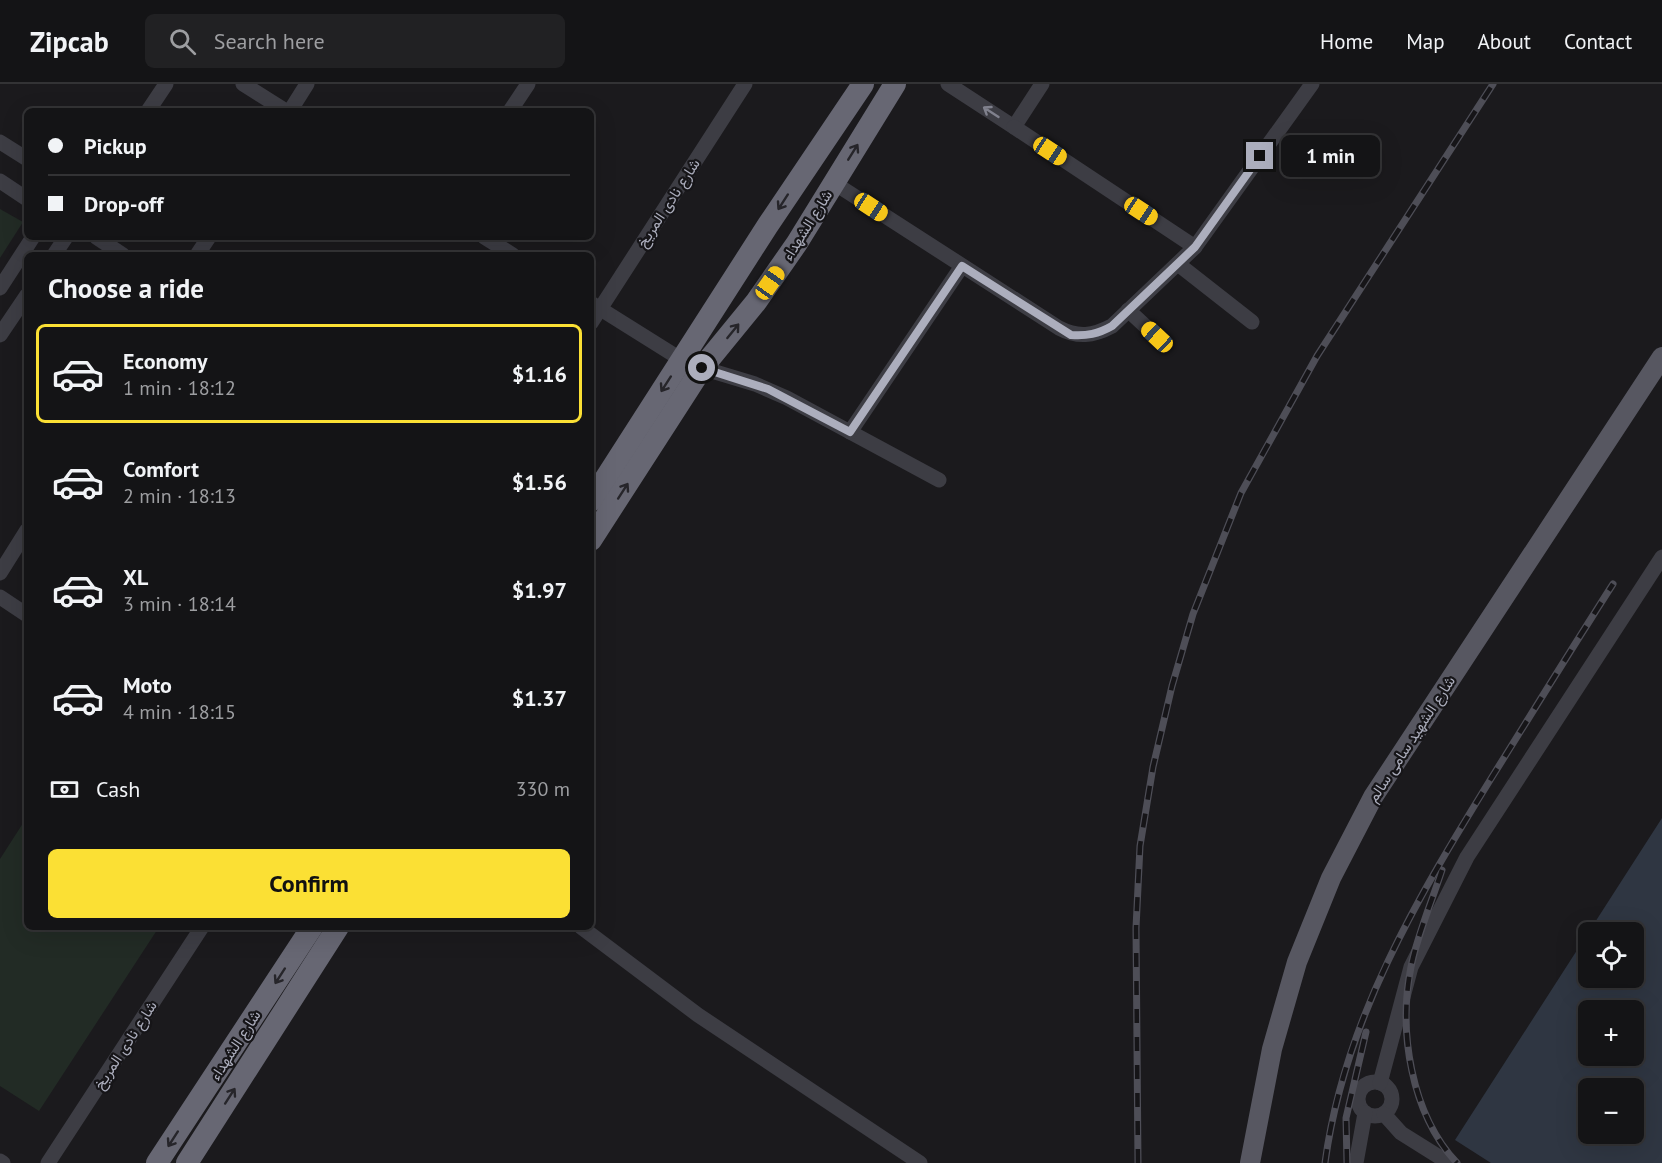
<!DOCTYPE html>
<html lang="en">
<head>
<meta charset="utf-8">
<style>
	:root { --surface:#141416; --page:#212123; --text:#f1f3f6; --muted:#9d9ea1; --line:#333335; --accent:#fbe034 }
	body { margin:0; font-family:"PT Sans",Vazirmatn,sans-serif; background:var(--page); color:var(--text); height:100vh; display:flex; flex-direction:column; font-size:22px; white-space:nowrap }
	* { box-sizing:border-box; margin:0 }
	p { font-size:20px; color:var(--muted) }
	.icon { flex:none; width:33px; height:33px; fill:none; stroke:currentColor; stroke-width:2; stroke-linecap:round; stroke-linejoin:round }
	.map { position:relative; flex:1; overflow:hidden }
	.panel { position:absolute; left:24px; top:168px; width:570px; height:678px; display:flex; flex-direction:column; background:var(--surface); border-radius:9px; box-shadow:0 6px 24px #0002,0 0 0 2px var(--line) }
	.panel>* { flex:none }
	.hud { position:absolute; left:24px; top:24px; width:570px; height:132px; border-radius:9px; box-shadow:0 6px 24px #0002,0 0 0 2px var(--line); display:grid; align-content:center; height:132px; padding:0 24px; background:var(--surface) }
	.controls { position:absolute; left:1578px; top:838px; display:grid; gap:12px }
	.controls a { display:grid; place-items:center; width:66px; height:66px; border-radius:9px; background:var(--surface); box-shadow:0 6px 24px #0002,0 0 0 2px var(--line); font-size:30px }
	.end { position:absolute; width:27px; height:27px; margin:-14px; border:8px solid #acaebd; background:#111; box-shadow:0 0 0 3px #111 }
	.from { border-radius:50% }
	.bubble { position:absolute; height:42px; border-radius:9px; background:var(--surface); box-shadow:0 6px 24px #0002,0 0 0 2px var(--line); font-size:20px; font-weight:700; line-height:42px; text-align:center }
	.car { position:absolute; width:18px; height:36px; margin:-18px -9px; border-radius:8px; box-shadow:0 0 4px 2px #0007; background:linear-gradient(#f5c518 24%,#345 0 40%,#f5c518 0 76%,#345 0 86%,#f5c518 0) }
	.hud b { display:flex; align-items:center; gap:21px; height:57px; font-size:22px }
	.hud b+b { border-top:2px solid var(--line) }
	.hud i { width:15px; height:15px; background:var(--text) }
	ul { padding:0; list-style:none }
	li { display:flex; align-items:center; gap:18px; height:99px; margin:0 12px 9px; padding:0 12px; border:3px solid transparent; border-radius:9px }
	li div { flex:1 }
	li b { display:block; font-size:22px }
	li em { font-style:normal; font-weight:700 }
	li.current { border-color:var(--accent) }
	li>.icon { width:54px; height:54px; stroke-width:1.5 }
	h2 { padding:0 24px; font-size:27px; line-height:72px }
	.pay { display:flex; align-items:center; gap:15px; height:66px; padding:0 24px; font-size:22px }
	.pay p { margin-inline-start:auto }
	.button { display:flex; gap:12px; margin-top:auto; padding:12px 24px }
	.button a { flex:1; height:69px; border-radius:9px; background:var(--accent); color:#111; font-size:24px; font-weight:700; line-height:69px; text-align:center }
	header { display:flex; align-items:center; gap:36px; box-sizing:border-box; height:84px; padding:0 30px; background:var(--surface); border-bottom:2px solid var(--line) }
	header strong { font-size:28px }
	nav { display:flex; gap:33px; margin-inline-start:auto; font-size:21px }
	.search { width:420px; height:54px; background:var(--page); display:flex; align-items:center; gap:15px; box-sizing:border-box; padding:0 21px; border-radius:9px; color:var(--muted); font-size:22px }
	.map>svg:first-child { display:block }
</style>
</head>
<body>
<header>
<strong>Zipcab</strong>
<div class="search"><svg class="icon" aria-label="search" viewBox="0 0 24 24"><circle cx="10" cy="10" r="6"/><path d="M15 15l6 6"/></svg>Search here</div>
<nav><a>Home</a><a>Map</a><a>About</a><a>Contact</a></nav>
</header>
<div class="map">
<svg width="1662" height="1079" viewBox="0 0 1662 1079">
	<rect width="100%" height="100%" fill="#1b1a1d"/>
	<g fill="#222b25">
		<polygon points="0,125 23,138 0,174"/>
		<polygon points="27,733 27,843 159,843 39,1027 0,1002 0,775"/>
	</g>
	<path fill="#2f3642" fill-rule="evenodd" d="M1662 734V1079H1491L1455 1056ZM1588 849H1634V894H1588ZM1588 927H1634V972H1588ZM1588 1005H1634V1050H1588Z"/>
	<g fill="none" stroke-linecap="round" stroke-linejoin="round">
		<g stroke="#3d3d44" stroke-width="15">
			<polyline points="243,0 286,27"/>
			<polyline points="948,0 1014,43 1042,0"/>
			<polyline points="148,27 166,0"/>
			<polyline points="290,27 307,0"/>
			<polyline points="510,27 528,0"/>
			<polyline points="1014,43 1195,163"/>
			<polyline points="0,58 27,75"/>
			<polyline points="0,97 27,115"/>
			<path d="M834 99 1059 244C1078 254 1093 252 1112 242L1195 163 1312 0"/>
			<polyline points="96,153 123,171"/>
			<polyline points="484,153 513,171"/>
			<polyline points="54,171 66,153"/>
			<polyline points="197,171 209,153"/>
			<polyline points="1178,180 1252,238"/>
			<polyline points="0,204 33,153"/>
			<polyline points="591,219 682,276"/>
			<polyline points="1128,226 1157,253"/>
			<polyline points="591,239 745,0"/>
			<polyline points="0,251 27,211"/>
			<polyline points="702,284 755,300 787,314 939,396"/>
			<polyline points="850,348 962,182"/>
			<polyline points="0,489 27,446"/>
			<polyline points="0,513 27,531"/>
			<polyline points="581,843 698,931 920,1079"/>
			<circle cx="1375" cy="1015" r="17"/>
			<polyline points="1380,999 1411,883 1467,773 1662,473"/>
			<polyline points="1384,1030 1401,1049 1449,1079"/>
			<polyline points="0,1077 3,1079"/>
			<polyline points="48,1079 202,843"/>
			<polyline points="1356,1079 1365,1029"/>
		</g>
		<polyline stroke="#575761" stroke-width="20" points="1250,1079 1272,965 1297,878 1331,794 1373,713 1662,273"/>
		<g stroke="#676773" stroke-width="22">
			<polyline points="591,417 768,141 863,0"/>
			<polyline points="591,456 702,284 756,218 797,159 895,0"/>
			<polyline points="157,1079 312,843"/>
			<polyline points="187,1079 338,843"/>
		</g>
		<g stroke="#4e4e57" stroke-width="7">
			<g id="rail">
				<path d="M1442 786C1432 817 1417 852 1411 883 1398 947 1411 1030 1457 1079"/>
				<polyline points="1138,1079 1136,844 1140,762 1153,683 1172,602 1193,530 1241,409 1317,272 1493,0"/>
				<path d="M1325 1079C1344 936 1418 813 1492 693 1532 629 1572 564 1613 500"/>
				<polyline points="1347,1079 1346,1034 1366,948"/>
			</g>
		</g>
		<use href="#rail" stroke="#161518" stroke-width="4.5" stroke-dasharray="14" stroke-linecap="butt"/>
	</g>
	<defs><path id="oneway-shaft" d="M-6 0H5M1.5-3L5.5 0L1.5 3" fill="none" stroke-width="1.6" stroke-linecap="round" stroke-linejoin="round" transform="scale(1.5)"/></defs>
	<use stroke="#80818d" href="#oneway-shaft" transform="translate(991 28) rotate(-147)"/>
	<g stroke="#26252a">
		<use href="#oneway-shaft" transform="translate(853 68) rotate(-58)"/>
		<use href="#oneway-shaft" transform="translate(783 118) rotate(123)"/>
		<use href="#oneway-shaft" transform="translate(733 247) rotate(-51)"/>
		<use href="#oneway-shaft" transform="translate(666 300) rotate(123)"/>
		<use href="#oneway-shaft" transform="translate(623 407) rotate(-57)"/>
		<use href="#oneway-shaft" transform="translate(280 892) rotate(123)"/>
		<use href="#oneway-shaft" transform="translate(230 1012) rotate(-57)"/>
		<use href="#oneway-shaft" transform="translate(173 1055) rotate(123)"/>
	</g>
	<g fill="none" stroke-linecap="round" stroke-linejoin="round">
		<path stroke="#acaebd" stroke-width="8" d="M702 284 768 305 850 348 962 182 1071 251C1087 252 1098 250 1112 242L1195 163 1260 72"/>
	</g>
	<g text-anchor="middle" dominant-baseline="central" stroke-width="4.5" stroke-linejoin="round" paint-order="stroke">
		<g font-size="15" fill="#acaebd" stroke="#161518">
			<text transform="translate(668 119) rotate(-57)">شارع نادى المريخ</text>
			<text transform="translate(807 141) rotate(-58)">شارع الشهداء</text>
			<text transform="translate(1411 655) rotate(-57)">شارع الشهيد سامى سالم</text>
			<text transform="translate(125 961) rotate(-57)">شارع نادى المريخ</text>
			<text transform="translate(235 961) rotate(-57)">شارع الشهداء</text>
		</g>
	</g>
</svg>
<div class="controls">
<a><svg class="icon" aria-label="locate" viewBox="0 0 24 24"><circle cx="12" cy="12" r="6"/><path d="M12 2v4M12 18v4M2 12h4M18 12h4"/></svg></a>
<a>+</a>
<a>−</a>
</div>
<i class="end from" style="left:702px;top:284px"></i>
<i class="end" style="left:1260px;top:72px"></i>
<div class="bubble" style="left:1281px;top:51px;width:99px">1 min</div>
<i class="car" style="left:1050px;top:67px;rotate:123deg"></i>
<i class="car" style="left:871px;top:123px;rotate:123deg"></i>
<i class="car" style="left:1141px;top:127px;rotate:123deg"></i>
<i class="car" style="left:770px;top:199px;rotate:35deg"></i>
<i class="car" style="left:1157px;top:253px;rotate:313deg"></i>
<div class="hud">
<b><i class="from"></i>Pickup</b>
<b><i></i>Drop-off</b>
</div>
<section class="panel">
<h2>Choose a ride</h2>
<ul>
<li class="current"><svg class="icon" aria-label="car" viewBox="0 0 24 24"><path d="M5 17H2v-5l4-1 3-4h7l3 4 3 1v5h-3M9 17h6M6 11h13"/><circle cx="7" cy="17" r="2"/><circle cx="17" cy="17" r="2"/></svg><div><b>Economy</b><p>1 min · 18:12</p></div><em>$1.16</em></li>
<li><svg class="icon" aria-label="car" viewBox="0 0 24 24"><path d="M5 17H2v-5l4-1 3-4h7l3 4 3 1v5h-3M9 17h6M6 11h13"/><circle cx="7" cy="17" r="2"/><circle cx="17" cy="17" r="2"/></svg><div><b>Comfort</b><p>2 min · 18:13</p></div><em>$1.56</em></li>
<li><svg class="icon" aria-label="car" viewBox="0 0 24 24"><path d="M5 17H2v-5l4-1 3-4h7l3 4 3 1v5h-3M9 17h6M6 11h13"/><circle cx="7" cy="17" r="2"/><circle cx="17" cy="17" r="2"/></svg><div><b>XL</b><p>3 min · 18:14</p></div><em>$1.97</em></li>
<li><svg class="icon" aria-label="car" viewBox="0 0 24 24"><path d="M5 17H2v-5l4-1 3-4h7l3 4 3 1v5h-3M9 17h6M6 11h13"/><circle cx="7" cy="17" r="2"/><circle cx="17" cy="17" r="2"/></svg><div><b>Moto</b><p>4 min · 18:15</p></div><em>$1.37</em></li>
</ul>
<div class="pay"><svg class="icon" aria-label="cash" viewBox="0 0 24 24"><path d="M3 7h18v10H3z"/><circle cx="12" cy="12" r="2"/></svg>Cash<p>330 m</p></div>
<div class="button"><a>Confirm</a></div>
</section>
</div>
</body>
</html>
